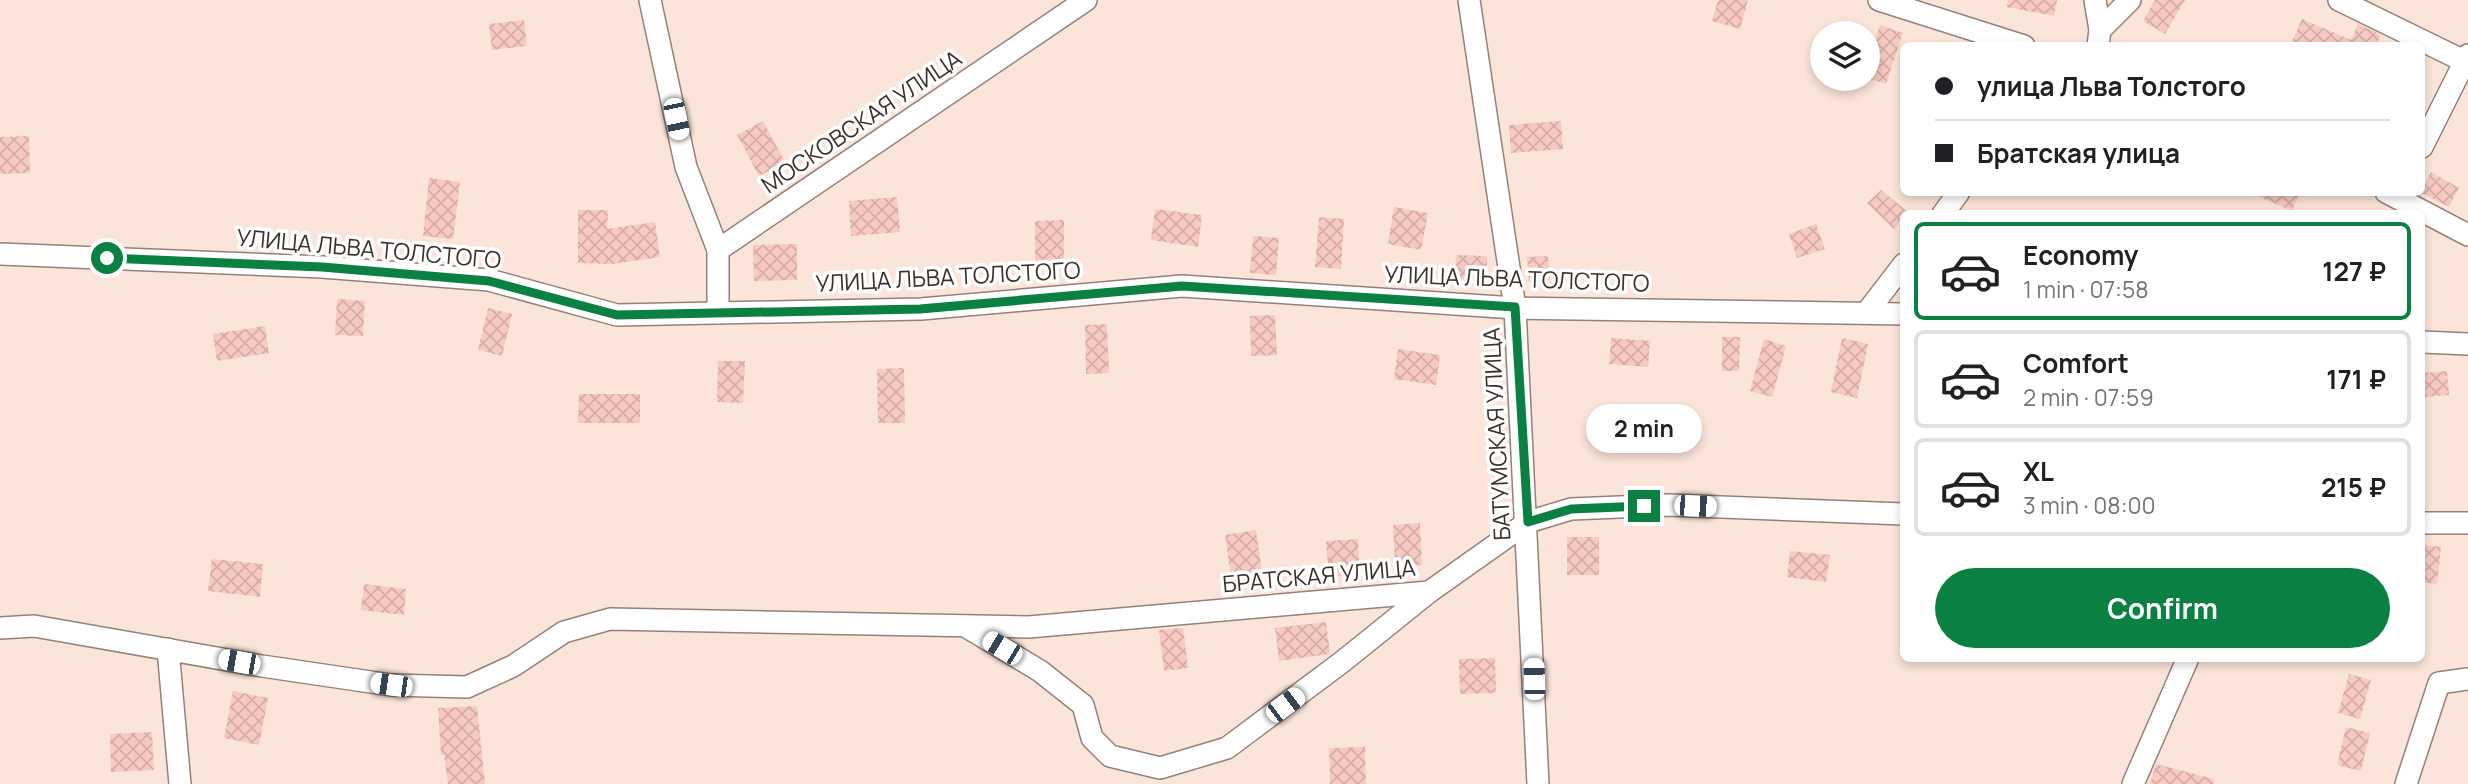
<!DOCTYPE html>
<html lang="en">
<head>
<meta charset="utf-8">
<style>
	:root { --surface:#fff; --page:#f2f2f2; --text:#202124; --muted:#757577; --line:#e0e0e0; --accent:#0b8043 }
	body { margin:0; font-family:Manrope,sans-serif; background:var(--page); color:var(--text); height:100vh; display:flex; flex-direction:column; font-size:26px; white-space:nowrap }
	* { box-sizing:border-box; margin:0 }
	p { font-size:23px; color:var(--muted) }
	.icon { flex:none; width:38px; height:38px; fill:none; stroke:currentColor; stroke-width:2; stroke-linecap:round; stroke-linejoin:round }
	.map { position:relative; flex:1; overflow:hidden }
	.side { position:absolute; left:1900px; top:210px; width:525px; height:452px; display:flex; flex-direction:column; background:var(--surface); border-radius:10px; box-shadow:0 4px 10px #0003 }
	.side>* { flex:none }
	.guide { position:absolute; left:1900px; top:42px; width:525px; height:154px; border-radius:10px; box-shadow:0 4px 10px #0003; display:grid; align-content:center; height:154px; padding:0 35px; background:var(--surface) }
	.fabs { position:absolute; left:1810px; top:21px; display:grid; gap:14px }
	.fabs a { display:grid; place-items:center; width:70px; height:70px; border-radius:50%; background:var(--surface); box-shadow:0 4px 10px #0003; font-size:35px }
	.end { position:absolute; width:32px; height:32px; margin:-16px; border:9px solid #0b8043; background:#fff; box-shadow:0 0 0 4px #fff }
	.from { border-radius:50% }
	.bubble { position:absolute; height:49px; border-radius:24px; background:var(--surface); box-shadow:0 4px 10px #0003; font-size:23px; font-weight:700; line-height:49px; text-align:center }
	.car { position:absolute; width:21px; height:42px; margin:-21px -10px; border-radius:9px; box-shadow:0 0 5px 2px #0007; background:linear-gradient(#fff 24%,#345 0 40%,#fff 0 76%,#345 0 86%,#fff 0) }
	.guide b { display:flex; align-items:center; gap:24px; height:66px; font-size:26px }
	.guide b+b { border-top:2px solid var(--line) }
	.guide i { width:18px; height:18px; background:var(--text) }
	ul { padding:12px 0 0; list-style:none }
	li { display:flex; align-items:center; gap:21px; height:98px; margin:0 14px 10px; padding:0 21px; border:4px solid var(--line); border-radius:10px }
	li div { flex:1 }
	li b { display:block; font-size:26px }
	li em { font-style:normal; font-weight:700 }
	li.on { border-color:var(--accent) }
	li>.icon { width:63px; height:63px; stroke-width:1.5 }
	.button { display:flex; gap:14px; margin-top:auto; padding:14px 35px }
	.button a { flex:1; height:80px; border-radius:42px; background:var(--accent); color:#fff; font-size:28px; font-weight:700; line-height:80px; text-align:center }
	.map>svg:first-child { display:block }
</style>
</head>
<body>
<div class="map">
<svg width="2468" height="784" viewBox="0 0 2468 784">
	<defs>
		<pattern id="building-cross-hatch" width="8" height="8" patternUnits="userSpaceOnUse" patternTransform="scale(1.75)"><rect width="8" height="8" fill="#f7c9c1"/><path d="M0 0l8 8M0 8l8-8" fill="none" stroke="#d4ada6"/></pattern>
	</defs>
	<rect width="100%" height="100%" fill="#fbe5da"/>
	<g fill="url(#building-cross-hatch)">
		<polygon points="1718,0 1748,0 1740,29 1712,21"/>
		<polygon points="2008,0 2057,0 2054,16 2007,7"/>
		<polygon points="2155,0 2185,0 2165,34 2143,21"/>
		<polygon points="2302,19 2351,40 2358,24 2381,35 2376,46 2290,46"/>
		<polygon points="524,20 527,46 492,50 489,24"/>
		<polygon points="1880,25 1903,33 1886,84 1867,78 1867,63"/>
		<polygon points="763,121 785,162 759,176 737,135"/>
		<polygon points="1561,121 1563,149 1511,153 1509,125"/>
		<polygon points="29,136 30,173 0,174 0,137"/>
		<polygon points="2431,172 2459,188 2449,207 2420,192"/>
		<polygon points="429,178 460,182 453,239 423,236"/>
		<polygon points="1881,190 1908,212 1894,229 1867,203"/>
		<polygon points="2249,192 2300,192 2292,211"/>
		<polygon points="897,197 900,232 851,236 849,201"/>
		<polygon points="1394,207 1428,213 1421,250 1388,244"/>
		<polygon points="1155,209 1202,215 1198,247 1151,240"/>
		<polygon points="578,210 608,210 607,229 655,222 660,257 612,264 578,263"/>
		<polygon points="1319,217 1344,219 1341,269 1315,267"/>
		<polygon points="1064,220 1064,265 1035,266 1035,221"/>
		<polygon points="1816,224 1825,249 1797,258 1789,234"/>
		<polygon points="1253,236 1279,238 1276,275 1250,273"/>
		<polygon points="797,244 797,280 754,281 753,245"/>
		<polygon points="1456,255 1487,256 1487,280 1455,279"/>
		<polygon points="1548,256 1550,280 1529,282 1527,257"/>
		<polygon points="337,299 365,301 363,336 335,335"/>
		<polygon points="488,308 512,314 502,356 478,350"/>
		<polygon points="1275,315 1277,355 1251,356 1250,316"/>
		<polygon points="1107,324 1109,373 1086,374 1085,325"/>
		<polygon points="265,326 269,353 217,361 213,334"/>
		<polygon points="1722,337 1740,337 1739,371 1722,371"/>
		<polygon points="1611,338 1650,341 1648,367 1609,364"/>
		<polygon points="1842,338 1868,344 1857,398 1831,392"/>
		<polygon points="1764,339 1786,346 1772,397 1750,391"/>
		<polygon points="1398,349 1440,355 1436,385 1394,379"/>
		<polygon points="718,361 745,361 743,403 717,402"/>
		<polygon points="904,368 905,423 878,423 877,369"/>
		<polygon points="2447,371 2449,395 2422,397 2422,373"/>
		<polygon points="579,394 640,394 640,423 578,423"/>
		<polygon points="1420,523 1422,565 1395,567 1393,525"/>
		<polygon points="1256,530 1263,579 1232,584 1225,535"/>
		<rect x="1567" y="537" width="32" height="38"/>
		<polygon points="1358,539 1360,575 1329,577 1326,541"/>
		<polygon points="2422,545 2441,547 2437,584 2422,582"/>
		<polygon points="1790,551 1830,555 1826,582 1787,577"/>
		<polygon points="212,559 263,564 260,597 208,591"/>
		<polygon points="364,584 406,589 404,615 361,610"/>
		<polygon points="1326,622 1330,654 1279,661 1275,628"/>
		<polygon points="1183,628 1188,668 1164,671 1159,630"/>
		<polygon points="1495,658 1496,693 1460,694 1459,659"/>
		<polygon points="2349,674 2371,680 2360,719 2338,713"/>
		<polygon points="233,691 268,698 259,745 224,738"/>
		<polygon points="477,706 485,784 448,784 444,755 441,755 438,708"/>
		<polygon points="2346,727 2370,733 2361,771 2337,765"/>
		<polygon points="152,732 154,770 111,772 110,734"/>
		<polygon points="1365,747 1366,784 1330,784 1329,748"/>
		<polygon points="2156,764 2214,779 2213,784 2150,784"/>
	</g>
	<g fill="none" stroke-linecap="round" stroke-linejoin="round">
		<g stroke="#958177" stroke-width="24">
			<g id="minor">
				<polyline points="650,0 686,167 718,250"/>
				<polyline points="1469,0 1515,308 1538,784"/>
				<polyline points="1879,0 2024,46"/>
				<polyline points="2095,0 2100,30"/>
				<polyline points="2339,0 2468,63"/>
				<polyline points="2098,46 2100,30 2130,0"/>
				<polyline points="2422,147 2468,55"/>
				<polyline points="2386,192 2468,235"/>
				<polyline points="1943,214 1959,192"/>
				<polyline points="0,254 322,267 489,280 617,315 921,309 1182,286 1515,308 1904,314"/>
				<polyline points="1867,312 1904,264"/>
				<polyline points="718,313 718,250 1086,0"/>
				<polyline points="2422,342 2468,344"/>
				<polyline points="2422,523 2468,523"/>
				<polyline points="965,626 1040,671 1083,705 1092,738 1110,756 1160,768 1227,748 1342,662 1429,592"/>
				<polyline points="0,628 34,626 262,666 391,685 467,687 513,666 564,632 610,619 1029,627 1429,592 1528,522 1571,509 1668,505 1904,514"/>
				<polyline points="168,649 180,784"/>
				<polyline points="2133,784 2188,658"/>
				<polyline points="2406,784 2439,683 2468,679"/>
			</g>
		</g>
		<use href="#minor" stroke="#fff" stroke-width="21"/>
	</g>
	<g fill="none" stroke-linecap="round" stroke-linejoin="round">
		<polyline stroke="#0b8043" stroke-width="9" points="107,258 322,267 489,281 617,315 920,309 1182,286 1515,307 1528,522 1571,509 1644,506"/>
	</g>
	<g text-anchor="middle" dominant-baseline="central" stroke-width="7" stroke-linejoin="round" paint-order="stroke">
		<g font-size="23" fill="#39302c" stroke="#fff">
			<text transform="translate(861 121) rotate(-34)">МОСКОВСКАЯ УЛИЦА</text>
			<text transform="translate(369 248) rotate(5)">УЛИЦА ЛЬВА ТОЛСТОГО</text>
			<text transform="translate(948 276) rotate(-3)">УЛИЦА ЛЬВА ТОЛСТОГО</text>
			<text transform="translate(1517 278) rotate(2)">УЛИЦА ЛЬВА ТОЛСТОГО</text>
			<text transform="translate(1496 434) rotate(-93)">БАТУМСКАЯ УЛИЦА</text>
			<text transform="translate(1319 575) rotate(-5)">БРАТСКАЯ УЛИЦА</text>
		</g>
	</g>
</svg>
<div class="fabs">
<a><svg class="icon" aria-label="layers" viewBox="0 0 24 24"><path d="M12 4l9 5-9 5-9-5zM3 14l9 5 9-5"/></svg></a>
</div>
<i class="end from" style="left:107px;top:258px"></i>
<i class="end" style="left:1644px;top:506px"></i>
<div class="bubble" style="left:1586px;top:404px;width:116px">2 min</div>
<i class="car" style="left:676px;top:119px;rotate:168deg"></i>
<i class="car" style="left:1695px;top:506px;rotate:92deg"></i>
<i class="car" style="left:1002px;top:648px;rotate:301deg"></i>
<i class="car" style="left:239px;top:662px;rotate:280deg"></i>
<i class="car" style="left:1534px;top:679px;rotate:358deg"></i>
<i class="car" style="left:391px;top:685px;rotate:278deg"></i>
<i class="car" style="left:1285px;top:705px;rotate:53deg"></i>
<div class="guide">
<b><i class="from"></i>улица Льва Толстого</b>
<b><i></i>Братская улица</b>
</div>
<section class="side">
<ul>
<li class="on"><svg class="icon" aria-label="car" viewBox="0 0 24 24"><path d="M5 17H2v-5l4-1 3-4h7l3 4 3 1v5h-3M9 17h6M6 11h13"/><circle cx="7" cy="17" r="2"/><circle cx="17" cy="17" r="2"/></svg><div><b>Economy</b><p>1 min · 07:58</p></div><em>127 ₽</em></li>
<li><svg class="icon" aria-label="car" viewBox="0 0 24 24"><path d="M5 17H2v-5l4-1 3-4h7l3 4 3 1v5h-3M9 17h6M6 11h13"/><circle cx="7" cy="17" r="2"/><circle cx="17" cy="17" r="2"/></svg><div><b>Comfort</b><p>2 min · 07:59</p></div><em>171 ₽</em></li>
<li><svg class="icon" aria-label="car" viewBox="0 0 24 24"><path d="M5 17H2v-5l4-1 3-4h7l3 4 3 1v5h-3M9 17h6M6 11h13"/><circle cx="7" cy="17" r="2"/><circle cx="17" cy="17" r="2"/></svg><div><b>XL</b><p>3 min · 08:00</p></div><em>215 ₽</em></li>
</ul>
<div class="button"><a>Confirm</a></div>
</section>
</div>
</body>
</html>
